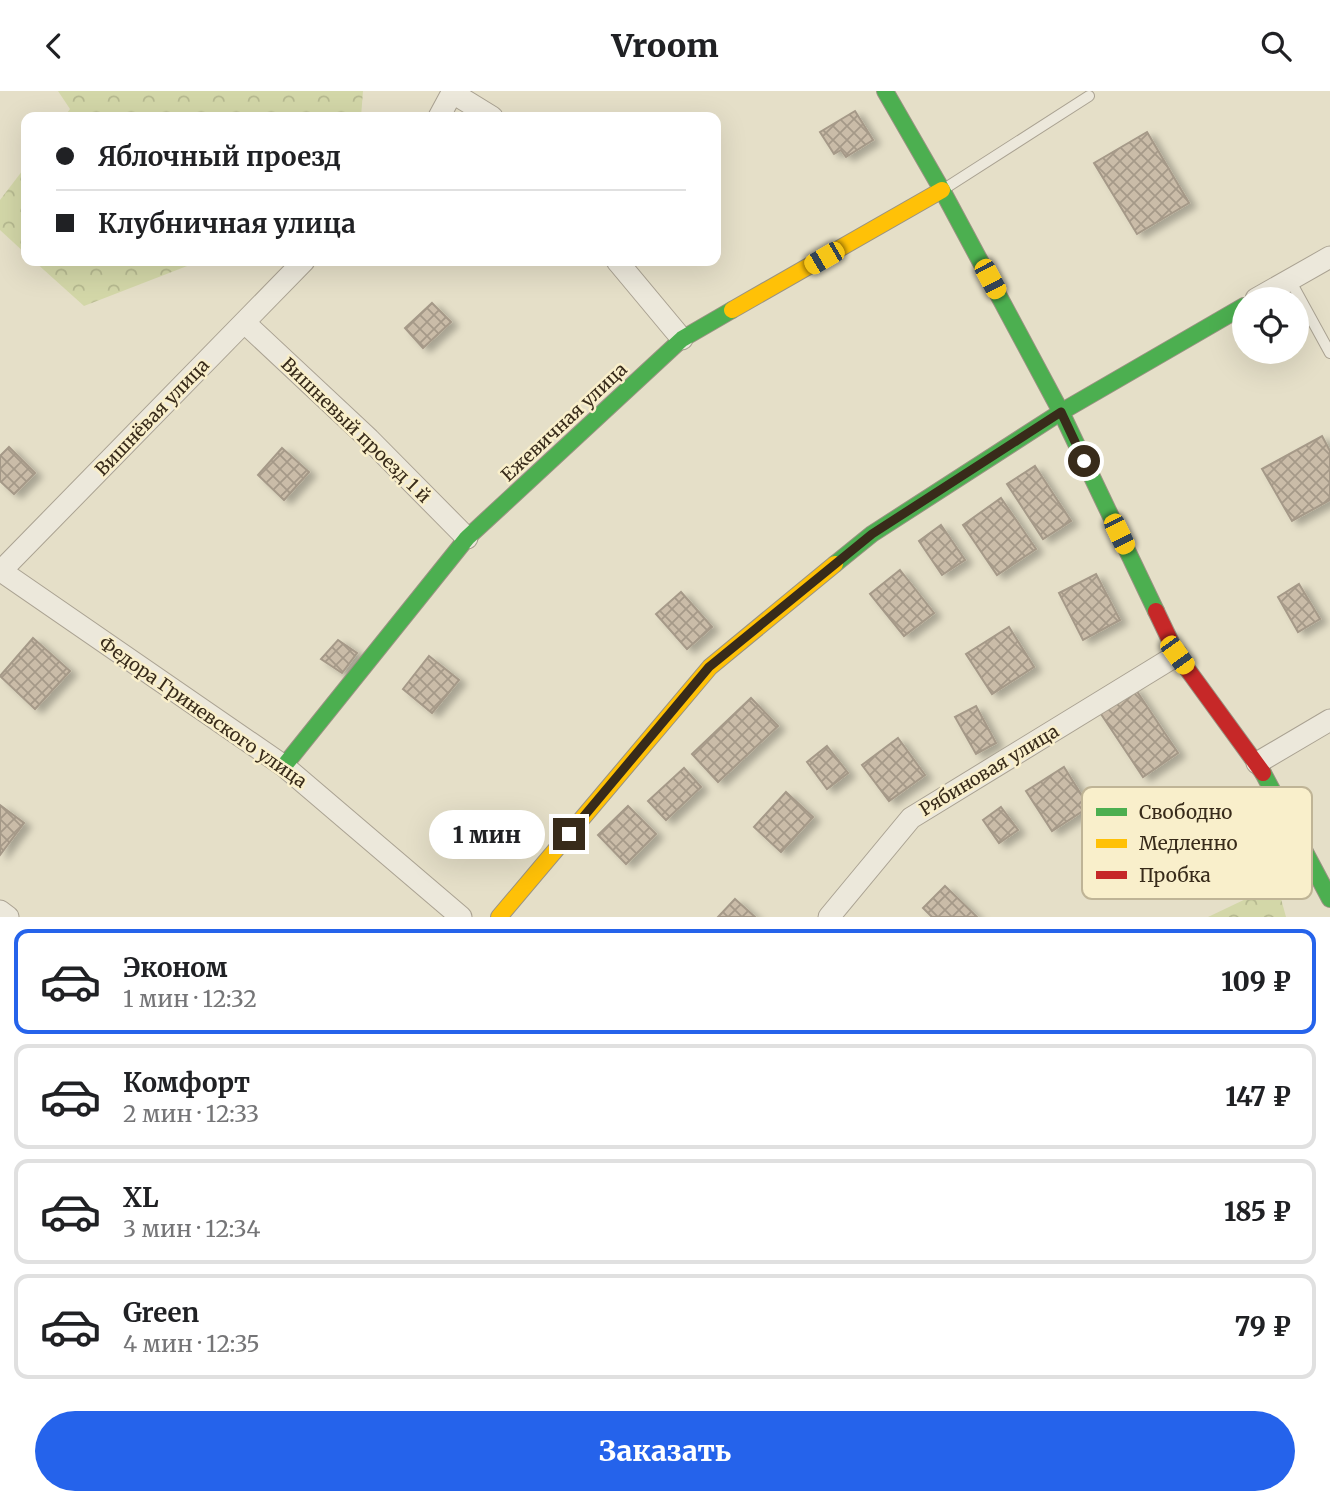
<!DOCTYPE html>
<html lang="ru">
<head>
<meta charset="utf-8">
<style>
	:root { --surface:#fff; --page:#f6f6f6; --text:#202124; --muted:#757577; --line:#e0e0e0; --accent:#2563eb }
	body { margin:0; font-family:Merriweather,serif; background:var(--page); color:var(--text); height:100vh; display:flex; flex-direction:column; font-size:26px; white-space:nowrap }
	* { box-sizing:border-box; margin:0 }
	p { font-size:23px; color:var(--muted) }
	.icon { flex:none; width:38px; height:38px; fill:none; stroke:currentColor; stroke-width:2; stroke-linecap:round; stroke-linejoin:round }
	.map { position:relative; height:826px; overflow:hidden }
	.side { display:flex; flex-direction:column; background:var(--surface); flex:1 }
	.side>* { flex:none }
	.hud { position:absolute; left:21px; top:21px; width:700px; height:154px; border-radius:14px; box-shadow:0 7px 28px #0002; display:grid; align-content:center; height:154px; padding:0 35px; background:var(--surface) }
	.buttons { position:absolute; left:1232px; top:196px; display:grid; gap:14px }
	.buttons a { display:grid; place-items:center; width:77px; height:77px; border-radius:50%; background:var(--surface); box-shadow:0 7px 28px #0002; font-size:35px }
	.end { position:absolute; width:32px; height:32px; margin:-16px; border:9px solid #382b1a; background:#fff; box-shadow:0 0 0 4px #fff }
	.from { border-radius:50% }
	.bubble { position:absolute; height:49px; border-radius:24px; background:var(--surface); box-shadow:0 7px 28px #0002; font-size:23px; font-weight:800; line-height:49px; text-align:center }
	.car { position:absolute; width:21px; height:42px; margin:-21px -10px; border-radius:9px; box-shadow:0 0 5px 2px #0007; background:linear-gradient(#f5c518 24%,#345 0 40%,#f5c518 0 76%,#345 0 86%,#f5c518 0) }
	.hud b { display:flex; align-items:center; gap:24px; height:66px; font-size:26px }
	.hud b+b { border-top:2px solid var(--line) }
	.hud i { width:18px; height:18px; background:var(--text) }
	ul { padding:12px 0 0; list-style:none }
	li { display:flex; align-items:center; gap:21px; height:105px; margin:0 14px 10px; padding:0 21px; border:4px solid var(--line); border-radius:14px }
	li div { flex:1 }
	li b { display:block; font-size:26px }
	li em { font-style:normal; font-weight:800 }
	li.selected { border-color:var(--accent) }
	li>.icon { width:63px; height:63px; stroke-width:1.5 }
	.button { display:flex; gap:14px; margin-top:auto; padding:14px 35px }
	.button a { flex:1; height:80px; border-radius:42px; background:var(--accent); color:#fff; font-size:28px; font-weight:800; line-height:80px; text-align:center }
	header { display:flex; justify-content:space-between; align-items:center; height:91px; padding:0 35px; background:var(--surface); font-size:32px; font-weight:800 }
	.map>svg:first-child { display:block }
</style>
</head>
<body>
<header><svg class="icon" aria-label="back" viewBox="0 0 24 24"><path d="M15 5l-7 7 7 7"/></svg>Vroom<svg class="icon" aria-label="search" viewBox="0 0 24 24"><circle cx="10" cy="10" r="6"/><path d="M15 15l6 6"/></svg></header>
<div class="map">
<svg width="1330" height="826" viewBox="0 0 1330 826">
	<defs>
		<pattern id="forest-crowns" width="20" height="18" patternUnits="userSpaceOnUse" patternTransform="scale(1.75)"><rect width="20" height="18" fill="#d3d7a8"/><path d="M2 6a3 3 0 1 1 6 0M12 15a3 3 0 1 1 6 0" fill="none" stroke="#b6b990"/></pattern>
		<pattern id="building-cross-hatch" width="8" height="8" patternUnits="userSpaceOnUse" patternTransform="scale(1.75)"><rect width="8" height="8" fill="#cabca8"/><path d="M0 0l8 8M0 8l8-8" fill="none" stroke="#a59988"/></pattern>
		<filter id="shadow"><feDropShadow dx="7" dy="4" stdDeviation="3.5" flood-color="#0004"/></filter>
	</defs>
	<rect width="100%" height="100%" fill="#e5dfc8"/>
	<g fill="url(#forest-crowns)">
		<polygon points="58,0 363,0 361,26 64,26 70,18"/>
		<polygon points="26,75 26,163 0,139 0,109"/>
		<polygon points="34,170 200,170 84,215"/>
		<polygon points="1277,793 1286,826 1208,826"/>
	</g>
	<g fill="url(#building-cross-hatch)" stroke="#a59988" stroke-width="2" filter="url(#shadow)">
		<polygon points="855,20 873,49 846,66 841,59 834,63 820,41"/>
		<polygon points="1147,41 1189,112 1137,143 1094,72"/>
		<polygon points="432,212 451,231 423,257 405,237"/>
		<polygon points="1322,345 1330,360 1330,409 1292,430 1262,378"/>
		<polygon points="9,356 35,382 14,403 0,390 0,365"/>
		<polygon points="282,357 309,381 284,409 258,384"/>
		<polygon points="1035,375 1071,430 1043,448 1007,393"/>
		<polygon points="1001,407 1036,458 997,484 963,434"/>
		<polygon points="941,434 965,469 942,484 919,450"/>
		<polygon points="900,479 934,522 904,545 870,503"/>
		<polygon points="1096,483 1120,529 1083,549 1059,502"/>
		<polygon points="1299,493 1320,528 1298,541 1278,506"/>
		<polygon points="681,501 712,536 687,558 656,523"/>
		<polygon points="1009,536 1034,576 992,603 966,563"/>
		<polygon points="33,547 70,580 35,618 0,585"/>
		<polygon points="338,549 357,562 342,582 321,568"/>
		<polygon points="429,565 459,589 432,622 403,598"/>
		<polygon points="1134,596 1178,662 1143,686 1099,620"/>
		<polygon points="751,607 778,635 718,691 692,663"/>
		<polygon points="976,615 996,652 976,663 955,626"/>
		<polygon points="898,647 925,684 889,710 862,674"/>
		<polygon points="827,655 848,682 827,698 807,671"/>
		<polygon points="1064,676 1089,716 1052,740 1026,700"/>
		<polygon points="684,677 701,696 666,729 648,710"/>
		<polygon points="786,701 813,726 781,761 754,736"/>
		<polygon points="0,714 24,732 0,764"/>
		<polygon points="628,715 656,743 626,773 598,744"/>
		<polygon points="1001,716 1018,739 999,752 983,729"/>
		<polygon points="945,795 977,826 932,826 923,817"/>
		<polygon points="735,808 755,826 718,826"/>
	</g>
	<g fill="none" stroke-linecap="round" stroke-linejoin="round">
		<g stroke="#aaa292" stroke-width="12">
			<g id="lane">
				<polyline points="944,98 1089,5"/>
				<polyline points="1290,189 1330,262"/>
			</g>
		</g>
		<g stroke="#aaa292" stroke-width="23">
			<g id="street">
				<polyline points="453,2 492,26"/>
				<polyline points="439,26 453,0"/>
				<polyline points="617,170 682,248"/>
				<polyline points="1256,208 1330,166"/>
				<polyline points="245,232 369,348 467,447"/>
				<polyline points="1,480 284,675 461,826"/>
				<polyline points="0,481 304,170"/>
				<polyline points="1257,672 1330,629"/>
				<polyline points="0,820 8,826"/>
				<polyline points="829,826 911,727 1177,564"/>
			</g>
		</g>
		<g stroke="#999282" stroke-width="18">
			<g id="fast">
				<polyline points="885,0 942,99 1061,321 1156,520"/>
				<polyline points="835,473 872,443 1061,321 1244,215"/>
				<polyline points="284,675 467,447 682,248 732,219"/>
				<polyline points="1263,682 1330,808"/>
			</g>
		</g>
		<g stroke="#999282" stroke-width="18">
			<g id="slow">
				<polyline points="732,219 942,99"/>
				<polyline points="499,826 710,576 835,473"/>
			</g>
		</g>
		<g stroke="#999282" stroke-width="18">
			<polyline id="jam" points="1156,520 1177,564 1263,682"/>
		</g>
		<use href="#lane" stroke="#ece8db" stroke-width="10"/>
		<use href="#street" stroke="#ece8db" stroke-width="21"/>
		<use href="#fast" stroke="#4caf50" stroke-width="16"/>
		<use href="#slow" stroke="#ffc107" stroke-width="16"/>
		<use href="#jam" stroke="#c62828" stroke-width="16"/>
	</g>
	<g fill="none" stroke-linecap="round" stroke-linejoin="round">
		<polyline stroke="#382b1a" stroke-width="9" points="569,743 709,576 872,443 1061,321 1084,370"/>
	</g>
	<g text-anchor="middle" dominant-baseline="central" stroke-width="5" stroke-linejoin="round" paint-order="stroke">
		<g font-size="18" fill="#382b1a" stroke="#f9efcb">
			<text transform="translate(152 326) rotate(-46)">Вишнёвая улица</text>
			<text transform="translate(564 331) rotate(-43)">Ежевичная улица</text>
			<text transform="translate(356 339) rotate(44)">Вишневый проезд 1 й</text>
			<text transform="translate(203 621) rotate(35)">Федора Гриневского улица</text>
			<text transform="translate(989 679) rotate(-31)">Рябиновая улица</text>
		</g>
	</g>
	<rect x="1082" y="696" width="230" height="112" rx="10" fill="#f9efcb" stroke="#bfb496" stroke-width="2"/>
	<rect x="1096" y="717" width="31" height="8" fill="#4caf50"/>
	<rect x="1096" y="748" width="31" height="9" fill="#ffc107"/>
	<rect x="1096" y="780" width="31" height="8" fill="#c62828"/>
	<g font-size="19" fill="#382b1a">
		<text x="1139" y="728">Свободно</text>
		<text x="1139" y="759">Медленно</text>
		<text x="1139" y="791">Пробка</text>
	</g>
</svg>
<div class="buttons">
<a><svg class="icon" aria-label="locate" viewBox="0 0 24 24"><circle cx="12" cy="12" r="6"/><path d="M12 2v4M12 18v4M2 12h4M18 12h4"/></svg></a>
</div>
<i class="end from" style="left:1084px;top:370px"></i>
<i class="end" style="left:569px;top:743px"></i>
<div class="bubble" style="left:429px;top:719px;width:116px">1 мин</div>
<i class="car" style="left:824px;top:167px;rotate:240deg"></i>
<i class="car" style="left:990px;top:188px;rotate:152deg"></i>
<i class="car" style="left:1119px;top:443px;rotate:154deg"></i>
<i class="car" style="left:1177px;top:564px;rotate:144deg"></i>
<div class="hud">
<b><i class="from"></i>Яблочный проезд</b>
<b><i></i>Клубничная улица</b>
</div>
</div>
<section class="side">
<ul>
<li class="selected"><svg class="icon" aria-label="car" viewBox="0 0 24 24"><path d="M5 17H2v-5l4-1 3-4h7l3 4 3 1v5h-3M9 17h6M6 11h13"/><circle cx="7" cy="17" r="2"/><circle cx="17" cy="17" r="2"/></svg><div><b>Эконом</b><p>1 мин · 12:32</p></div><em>109 ₽</em></li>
<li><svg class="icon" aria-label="car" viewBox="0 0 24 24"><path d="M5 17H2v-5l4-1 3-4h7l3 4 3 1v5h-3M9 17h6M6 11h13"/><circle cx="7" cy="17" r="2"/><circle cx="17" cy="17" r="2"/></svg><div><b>Комфорт</b><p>2 мин · 12:33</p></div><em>147 ₽</em></li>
<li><svg class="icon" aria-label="car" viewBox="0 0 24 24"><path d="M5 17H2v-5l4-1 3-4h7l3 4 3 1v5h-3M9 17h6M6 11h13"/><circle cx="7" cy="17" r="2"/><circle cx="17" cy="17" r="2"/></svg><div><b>XL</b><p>3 мин · 12:34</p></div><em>185 ₽</em></li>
<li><svg class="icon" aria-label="car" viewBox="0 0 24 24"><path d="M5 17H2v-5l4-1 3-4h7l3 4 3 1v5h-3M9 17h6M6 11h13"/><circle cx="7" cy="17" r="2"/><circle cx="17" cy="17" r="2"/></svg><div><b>Green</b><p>4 мин · 12:35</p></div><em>79 ₽</em></li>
</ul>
<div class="button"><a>Заказать</a></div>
</section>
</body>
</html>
